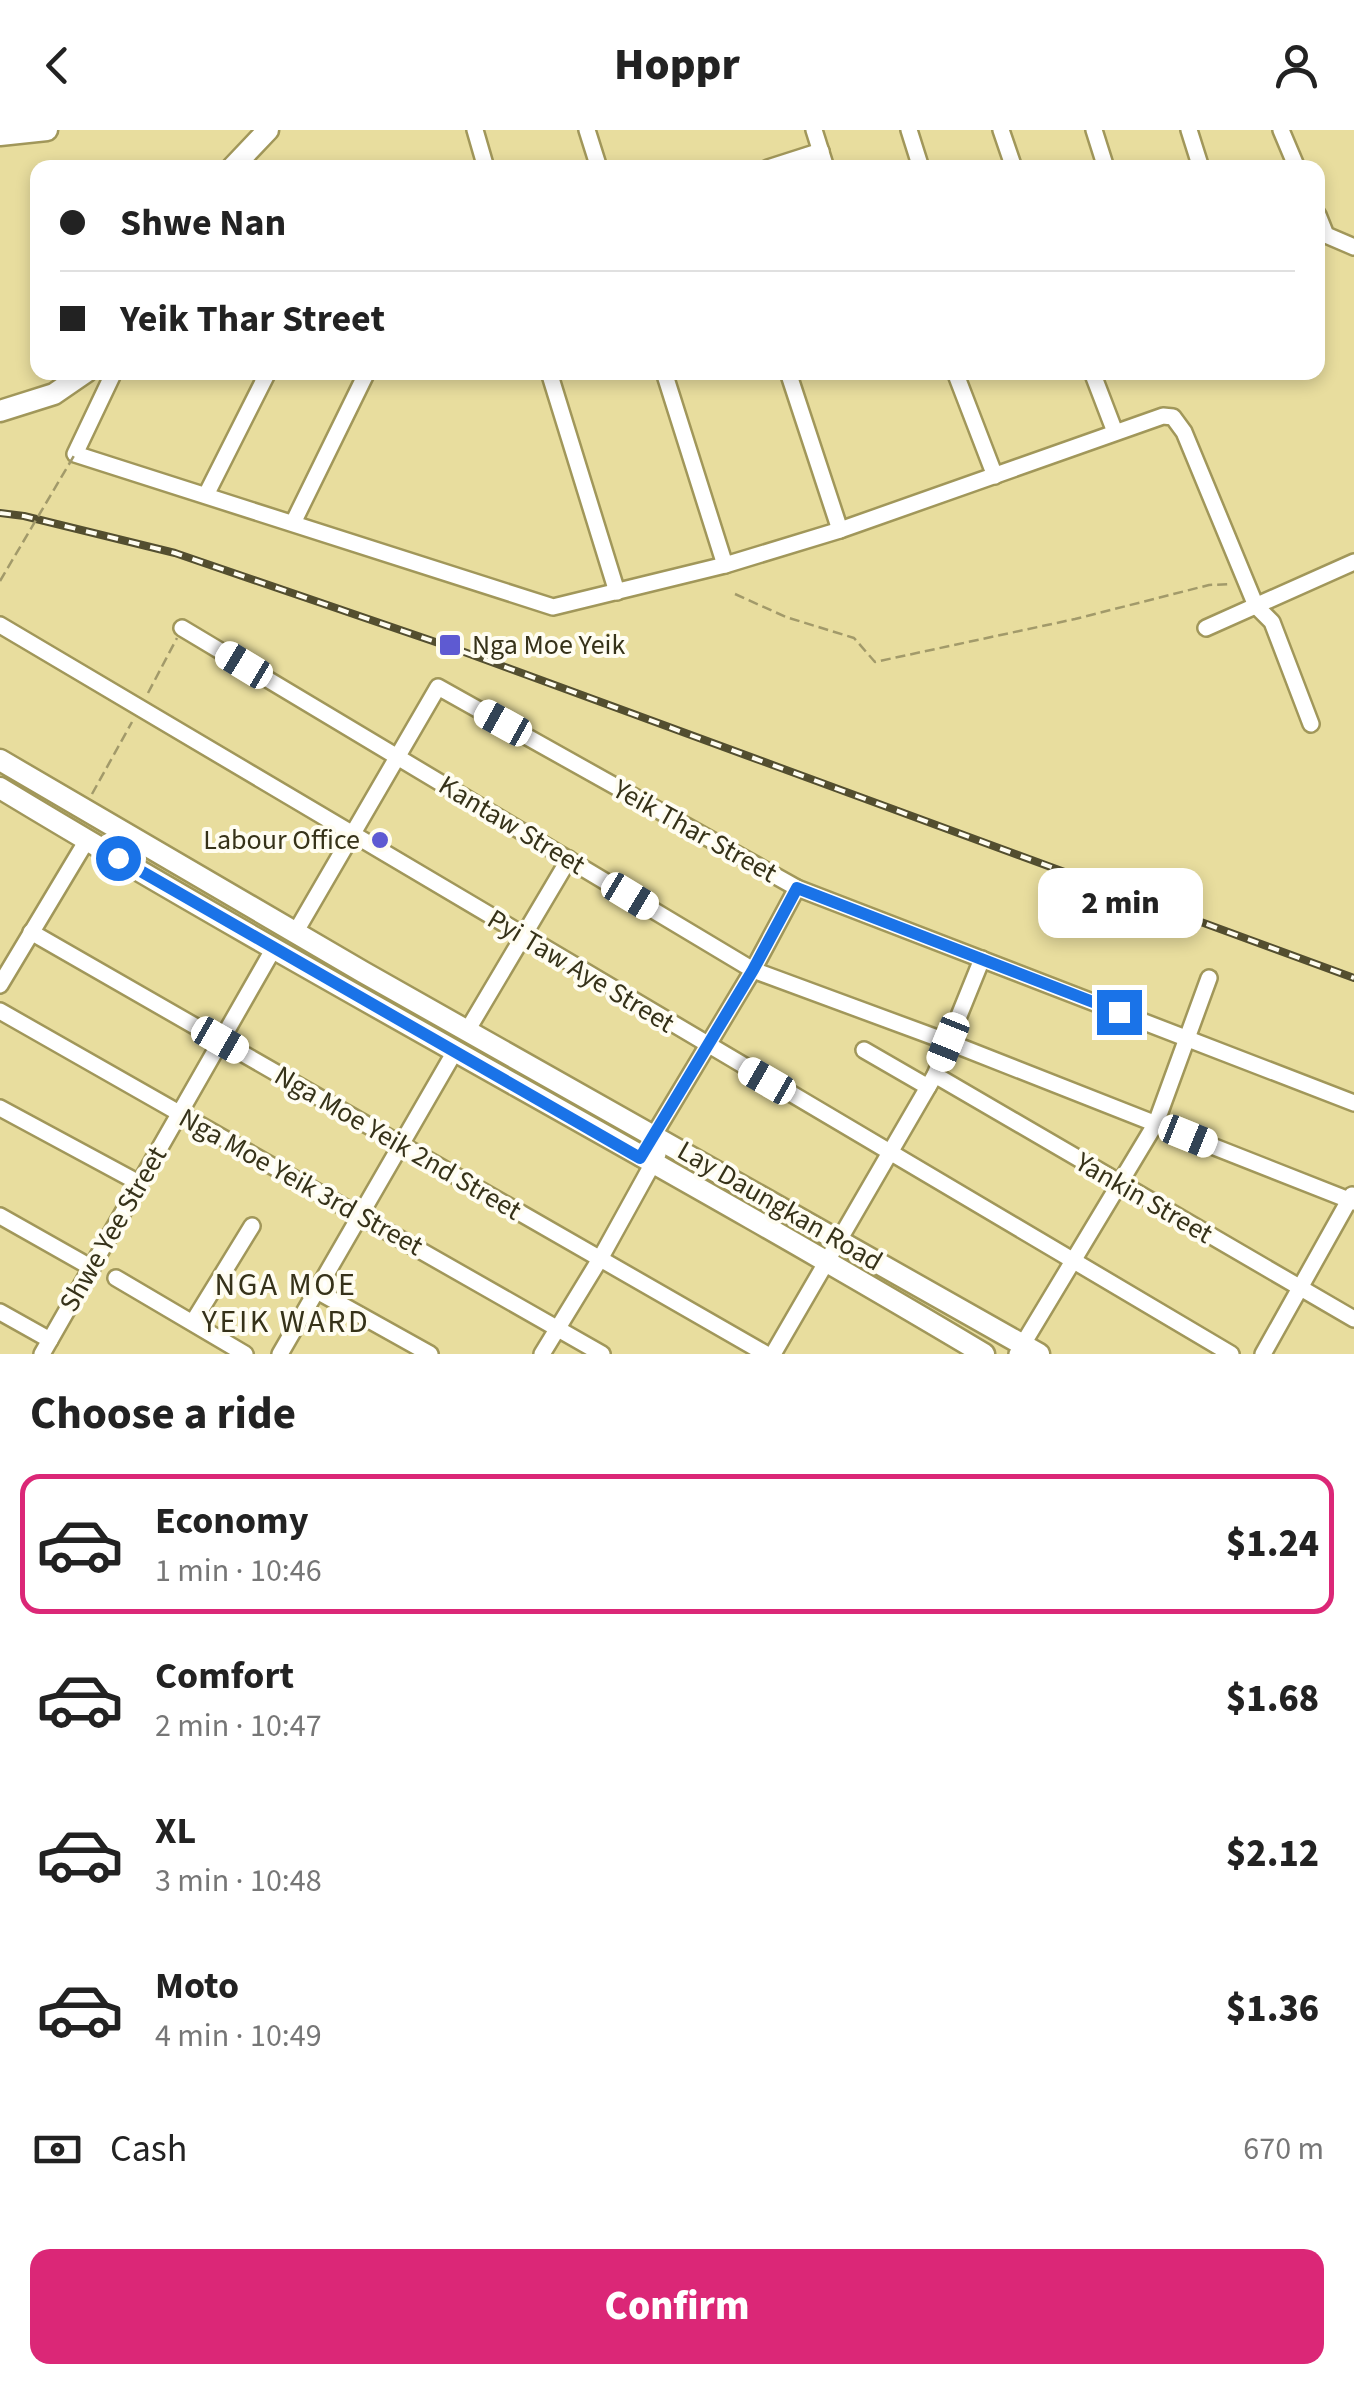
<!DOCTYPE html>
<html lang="en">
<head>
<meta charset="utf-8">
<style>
	:root { --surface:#fff; --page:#f6f6f6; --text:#222; --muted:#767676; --line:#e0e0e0; --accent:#db2777 }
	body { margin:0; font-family:"Source Sans 3",sans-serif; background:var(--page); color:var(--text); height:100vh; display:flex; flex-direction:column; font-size:38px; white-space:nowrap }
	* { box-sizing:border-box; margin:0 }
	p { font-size:32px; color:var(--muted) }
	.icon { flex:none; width:55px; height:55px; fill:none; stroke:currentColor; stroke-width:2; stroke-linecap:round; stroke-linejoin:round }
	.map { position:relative; height:1224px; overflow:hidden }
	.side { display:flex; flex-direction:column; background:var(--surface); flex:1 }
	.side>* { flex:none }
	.banner { position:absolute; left:30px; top:30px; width:1295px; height:220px; border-radius:20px; box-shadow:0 5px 15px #0003; display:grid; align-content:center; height:220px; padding:0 30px; background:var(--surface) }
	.end { position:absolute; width:45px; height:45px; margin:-22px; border:12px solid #1a73e8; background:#fff; box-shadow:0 0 0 5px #fff }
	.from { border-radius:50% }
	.bubble { position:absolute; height:70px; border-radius:20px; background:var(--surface); box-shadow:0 5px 15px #0003; font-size:32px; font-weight:800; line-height:70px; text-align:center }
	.car { position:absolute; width:30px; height:60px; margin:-30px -15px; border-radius:12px; box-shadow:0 0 8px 2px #0007; background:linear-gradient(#fff 24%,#345 0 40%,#fff 0 76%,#345 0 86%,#fff 0) }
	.banner b { display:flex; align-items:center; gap:35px; height:95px; font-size:38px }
	.banner b+b { border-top:2px solid var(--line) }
	.banner i { width:25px; height:25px; background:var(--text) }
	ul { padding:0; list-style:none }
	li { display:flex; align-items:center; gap:30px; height:140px; margin:0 20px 15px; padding:0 10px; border:5px solid transparent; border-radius:20px }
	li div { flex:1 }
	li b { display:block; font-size:38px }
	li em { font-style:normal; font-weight:800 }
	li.active { border-color:var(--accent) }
	li>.icon { width:90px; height:90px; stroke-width:1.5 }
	h2 { padding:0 30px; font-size:45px; line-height:120px }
	.pay { display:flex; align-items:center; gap:25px; height:110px; padding:0 30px; font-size:38px }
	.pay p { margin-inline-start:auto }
	.primary-button { display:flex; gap:20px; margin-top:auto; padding:20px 30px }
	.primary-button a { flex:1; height:115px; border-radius:20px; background:var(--accent); color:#fff; font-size:40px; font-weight:800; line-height:115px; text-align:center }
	header { display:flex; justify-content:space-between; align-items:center; height:130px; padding:0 30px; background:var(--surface); font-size:45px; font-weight:800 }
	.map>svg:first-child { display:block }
</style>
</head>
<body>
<header><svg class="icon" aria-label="back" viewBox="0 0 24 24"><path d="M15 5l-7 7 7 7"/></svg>Hoppr<svg class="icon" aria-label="person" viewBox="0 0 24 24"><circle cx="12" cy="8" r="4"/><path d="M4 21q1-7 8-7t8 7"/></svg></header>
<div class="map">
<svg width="1354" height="1224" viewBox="0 0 1354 1224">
	<rect width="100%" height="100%" fill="#e8dd9e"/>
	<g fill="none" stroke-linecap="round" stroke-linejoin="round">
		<g stroke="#a1975a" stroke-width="20">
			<g id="minor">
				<polyline points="475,0 486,38"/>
				<polyline points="587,0 599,38"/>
				<polyline points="814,0 826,38"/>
				<polyline points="909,0 921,38"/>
				<polyline points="1001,0 1014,38"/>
				<polyline points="1094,0 1106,38"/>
				<polyline points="1189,0 1201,38"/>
				<polyline points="1281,0 1297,38"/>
				<polyline points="768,38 821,21"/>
				<polyline points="1318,85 1326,105 1354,117"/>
				<polyline points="114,242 75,324 553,477 725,435 840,400 1163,286 1173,287 1184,302 1256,476 1272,492 1311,594"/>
				<polyline points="549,242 617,462"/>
				<polyline points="664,242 725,435"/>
				<polyline points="788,242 840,400"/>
				<polyline points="955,242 995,346"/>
				<polyline points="1092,242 1115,302"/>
				<polyline points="206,365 268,242"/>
				<polyline points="293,393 367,242"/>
				<polyline points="0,495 1231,1224"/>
				<polyline points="182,498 753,840 948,912 1354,1072"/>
				<polyline points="1206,498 1354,432"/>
				<polyline points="31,802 766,1224"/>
				<polyline points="295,803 438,557 797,758 1354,973"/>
				<polyline points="0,855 87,710"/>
				<polyline points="0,881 602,1224"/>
				<polyline points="467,901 569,729"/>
				<polyline points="864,920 928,957"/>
				<polyline points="935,945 1354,1189"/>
				<polyline points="0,978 139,1053"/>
				<polyline points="640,1028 753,840 797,758"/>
				<polyline points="0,1086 92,1138"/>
				<polyline points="116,1148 245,1224"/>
				<polyline points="317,1161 430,1224"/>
				<polyline points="0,1182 50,1210"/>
				<polyline points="193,1192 252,1096"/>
				<polyline points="42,1224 274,818"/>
				<polyline points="280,1224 454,923"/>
				<polyline points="542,1224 600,1129 658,1024"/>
				<polyline points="773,1224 935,945 982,829"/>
				<polyline points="1017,1224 1156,993 1209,848"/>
				<polyline points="1263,1224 1352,1065"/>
			</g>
		</g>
		<g stroke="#a1975a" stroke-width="25">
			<g id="major">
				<polyline points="0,5 47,0"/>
				<polyline points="232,38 268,0"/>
				<polyline points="0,281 54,264 86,242"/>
				<polyline points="0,630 363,842 1039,1224"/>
				<path d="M0 658C324 854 659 1030 984 1224"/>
			</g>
		</g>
		<g stroke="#a29a6a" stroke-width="2.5" stroke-dasharray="10 5" stroke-linecap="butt">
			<polyline points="735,464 786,487 854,508 875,532 1075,489 1209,455 1231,454"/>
			<polyline points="148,563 177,508"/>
			<polyline points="92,664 132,592"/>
		</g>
		<use href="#minor" stroke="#fff" stroke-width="15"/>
		<use href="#major" stroke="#fff" stroke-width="20"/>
		<g stroke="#534e2f" stroke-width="8">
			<polyline id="rail" points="0,383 24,386 175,423 456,519 1354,848"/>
		</g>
		<use href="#rail" stroke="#fffdf1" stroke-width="4" stroke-dasharray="11" stroke-linecap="butt"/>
		<polyline stroke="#a29a6a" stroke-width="2.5" stroke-dasharray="10 5" stroke-linecap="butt" points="0,451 75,324"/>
	</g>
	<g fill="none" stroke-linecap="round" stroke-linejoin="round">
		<polyline stroke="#1a73e8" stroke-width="12" points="118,728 640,1028 753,840 797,758 1119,882"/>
	</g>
	<g fill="#5e5ad2" stroke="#fffdf1" stroke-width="4">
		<rect x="438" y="503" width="24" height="24" rx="5"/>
		<circle cx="380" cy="710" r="10"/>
	</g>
	<g text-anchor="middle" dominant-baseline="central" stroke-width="8" stroke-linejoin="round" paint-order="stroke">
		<g font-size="28" fill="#363219" stroke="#fffdf1" text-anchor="start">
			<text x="472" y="515">Nga Moe Yeik</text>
			<text x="360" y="710" text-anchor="end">Labour Office</text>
		</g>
		<g font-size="28" fill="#363219" stroke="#fffdf1">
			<text transform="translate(512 695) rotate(31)">Kantaw Street</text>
			<text transform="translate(695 701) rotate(29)">Yeik Thar Street</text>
			<text transform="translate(581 841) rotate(31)">Pyi Taw Aye Street</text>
			<text transform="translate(398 1013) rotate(30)">Nga Moe Yeik 2nd Street</text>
			<text transform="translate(301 1052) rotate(29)">Nga Moe Yeik 3rd Street</text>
			<text transform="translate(1144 1068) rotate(30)">Yankin Street</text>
			<text transform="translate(780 1076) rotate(30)">Lay Daungkan Road</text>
			<text transform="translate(113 1099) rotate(-60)">Shwe Yee Street</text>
		</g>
		<g font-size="32" letter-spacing="2.5" fill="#363219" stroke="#fffdf1">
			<text x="286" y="1155">NGA MOE<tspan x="286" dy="37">YEIK WARD</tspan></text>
		</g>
	</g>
</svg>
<i class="end from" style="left:118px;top:728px"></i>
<i class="end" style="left:1119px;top:882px"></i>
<div class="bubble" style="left:1038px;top:738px;width:165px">2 min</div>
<i class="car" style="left:244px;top:535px;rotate:301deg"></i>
<i class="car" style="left:503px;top:593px;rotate:299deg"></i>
<i class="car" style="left:630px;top:766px;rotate:121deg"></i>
<i class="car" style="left:220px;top:910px;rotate:120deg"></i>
<i class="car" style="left:948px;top:912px;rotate:202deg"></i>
<i class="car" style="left:767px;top:951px;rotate:300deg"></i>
<i class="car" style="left:1188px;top:1006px;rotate:112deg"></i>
<div class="banner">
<b><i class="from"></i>Shwe Nan</b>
<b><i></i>Yeik Thar Street</b>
</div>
</div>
<section class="side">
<h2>Choose a ride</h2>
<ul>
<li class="active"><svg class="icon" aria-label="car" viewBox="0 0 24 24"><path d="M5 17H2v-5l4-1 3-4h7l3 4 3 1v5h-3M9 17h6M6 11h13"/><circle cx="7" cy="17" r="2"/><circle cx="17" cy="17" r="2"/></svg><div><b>Economy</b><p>1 min · 10:46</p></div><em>$1.24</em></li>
<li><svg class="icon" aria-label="car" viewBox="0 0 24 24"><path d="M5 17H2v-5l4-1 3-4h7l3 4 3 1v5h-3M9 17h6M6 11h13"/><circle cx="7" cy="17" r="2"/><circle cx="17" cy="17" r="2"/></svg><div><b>Comfort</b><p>2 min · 10:47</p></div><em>$1.68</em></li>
<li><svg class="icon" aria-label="car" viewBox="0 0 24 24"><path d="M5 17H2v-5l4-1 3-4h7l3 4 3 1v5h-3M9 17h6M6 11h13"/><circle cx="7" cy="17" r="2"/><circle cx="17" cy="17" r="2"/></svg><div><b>XL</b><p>3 min · 10:48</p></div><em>$2.12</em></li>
<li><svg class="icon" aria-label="car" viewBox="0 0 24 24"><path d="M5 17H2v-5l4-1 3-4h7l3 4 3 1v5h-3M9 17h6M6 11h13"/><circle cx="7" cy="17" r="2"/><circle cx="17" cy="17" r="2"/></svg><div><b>Moto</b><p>4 min · 10:49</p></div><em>$1.36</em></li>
</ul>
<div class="pay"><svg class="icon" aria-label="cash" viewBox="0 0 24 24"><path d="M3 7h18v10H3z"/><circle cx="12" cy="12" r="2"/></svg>Cash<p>670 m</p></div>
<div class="primary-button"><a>Confirm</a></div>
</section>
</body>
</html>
